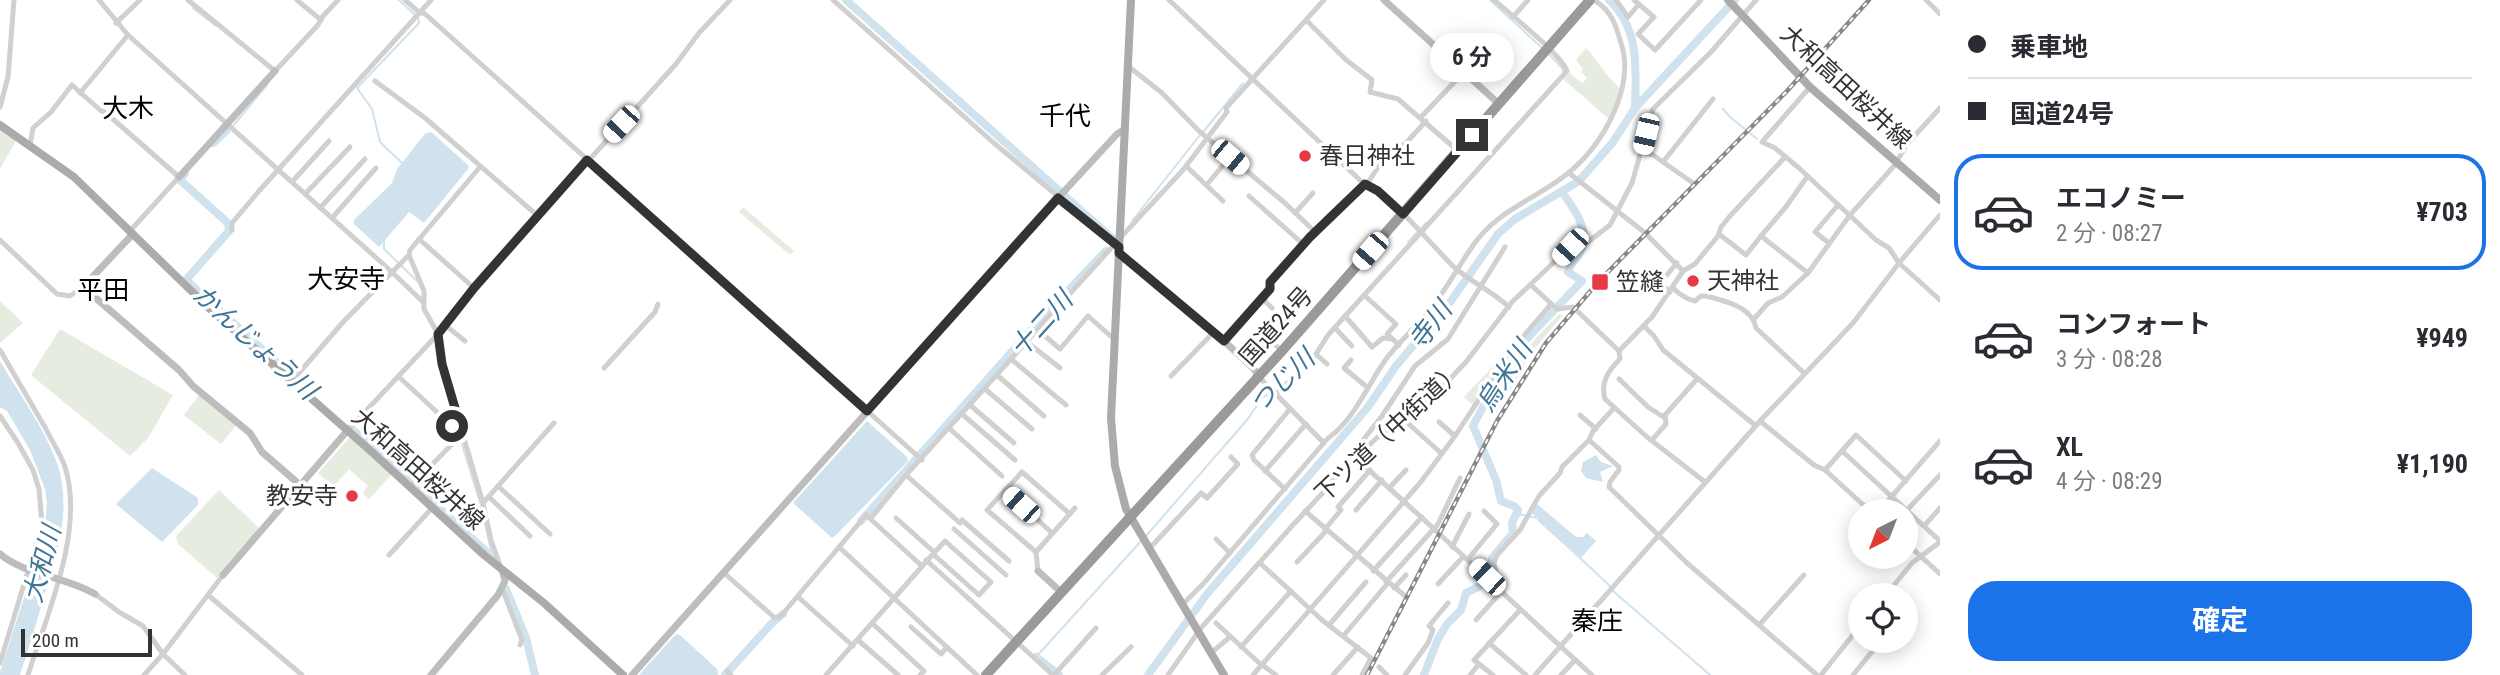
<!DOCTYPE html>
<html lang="ja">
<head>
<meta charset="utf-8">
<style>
	:root { --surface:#fff; --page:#f2f2f3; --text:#2b2b33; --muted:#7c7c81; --line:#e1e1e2; --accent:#1a73e8 }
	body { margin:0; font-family:"Roboto Condensed","Noto Sans JP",sans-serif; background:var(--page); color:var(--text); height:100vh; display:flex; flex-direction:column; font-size:26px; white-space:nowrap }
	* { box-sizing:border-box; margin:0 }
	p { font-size:23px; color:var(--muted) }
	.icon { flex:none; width:38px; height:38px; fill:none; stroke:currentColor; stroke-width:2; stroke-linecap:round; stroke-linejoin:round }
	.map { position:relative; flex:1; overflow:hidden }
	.side { display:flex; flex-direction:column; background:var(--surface); width:560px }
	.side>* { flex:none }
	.banner { display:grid; align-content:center; height:154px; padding:0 28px; background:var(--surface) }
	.needle { width:46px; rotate:222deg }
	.controls { position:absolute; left:1848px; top:499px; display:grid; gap:14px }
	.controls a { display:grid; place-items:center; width:70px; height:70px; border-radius:50%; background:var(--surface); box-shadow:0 4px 18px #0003; font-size:35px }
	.scale { position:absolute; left:21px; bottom:18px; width:131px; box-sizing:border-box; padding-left:7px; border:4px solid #333; border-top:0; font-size:19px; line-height:24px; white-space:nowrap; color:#333; -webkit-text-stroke:5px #fff; paint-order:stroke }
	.end { position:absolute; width:32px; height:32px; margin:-16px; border:9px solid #333; background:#fff; box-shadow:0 0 0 4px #fff }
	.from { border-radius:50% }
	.bubble { position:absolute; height:49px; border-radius:24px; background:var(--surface); box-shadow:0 4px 18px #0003; font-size:23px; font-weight:700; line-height:49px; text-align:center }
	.car { position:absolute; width:21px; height:42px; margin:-21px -10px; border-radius:9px; box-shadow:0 0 5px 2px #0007; background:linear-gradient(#fff 24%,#345 0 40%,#fff 0 76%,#345 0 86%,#fff 0) }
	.banner b { display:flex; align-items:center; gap:24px; height:66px; font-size:26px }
	.banner b+b { border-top:2px solid var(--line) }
	.banner i { width:18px; height:18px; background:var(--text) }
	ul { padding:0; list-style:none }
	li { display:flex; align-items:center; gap:21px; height:116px; margin:0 14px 10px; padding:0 14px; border:4px solid transparent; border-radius:28px }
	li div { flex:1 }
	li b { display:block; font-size:26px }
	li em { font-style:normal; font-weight:700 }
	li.on { border-color:var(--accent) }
	li>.icon { width:63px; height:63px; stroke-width:1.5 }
	.button { display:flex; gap:14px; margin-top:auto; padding:14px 28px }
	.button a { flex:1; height:80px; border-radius:28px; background:var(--accent); color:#fff; font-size:28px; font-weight:700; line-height:80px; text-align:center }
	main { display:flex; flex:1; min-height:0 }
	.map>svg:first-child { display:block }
</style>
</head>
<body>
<main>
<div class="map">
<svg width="1940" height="675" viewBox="0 0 1940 675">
	<rect width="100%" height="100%" fill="#fff"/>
	<g fill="#e6ecdf">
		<path d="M1586 48C1600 63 1605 76 1621 89L1609 119 1563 79 1569 73 1582 83 1587 78 1581 72 1583 69 1576 60Z"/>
		<polygon points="0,129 17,139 0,169"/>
		<polygon points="743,207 794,251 790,255 739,212"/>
		<polygon points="0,301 23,323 0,343"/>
		<polygon points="1559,314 1563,315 1531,353 1497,412 1491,409 1521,354"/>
		<polygon points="60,329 173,395 148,438 130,456 31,375"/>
		<polygon points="1497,362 1499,363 1474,406 1464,397"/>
		<polygon points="199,395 236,425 221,444 184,415"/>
		<polygon points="351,436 392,474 369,499 363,493 368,486 349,469 333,487 318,473"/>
		<polygon points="219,490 260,529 217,578 178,544 176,536"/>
	</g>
	<g fill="#cfe2ee">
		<polygon points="431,132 469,166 468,169 424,223 409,212 379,247 354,224 354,220 392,183 397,169 425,134"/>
		<path d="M0 361C19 394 44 427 57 463 72 508 58 550 45 593 37 621 29 648 20 675H0V672L44 536 47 503 45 489 30 450 7 411 0 407Z"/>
		<polygon points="867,421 907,457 908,461 834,537 831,537 793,503"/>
		<polygon points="1596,455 1601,462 1613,466 1600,472 1603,482 1586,478 1581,471 1583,462"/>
		<polygon points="152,468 198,498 198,505 162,542 116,504"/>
		<polygon points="1537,504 1576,537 1583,537 1587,533 1596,541 1580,559 1539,522 1531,511"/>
		<polygon points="676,634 680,635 717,669 718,675 639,675"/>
	</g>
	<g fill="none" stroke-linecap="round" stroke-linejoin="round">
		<g stroke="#cfe2ee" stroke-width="2">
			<polyline points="399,0 414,14"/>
			<polyline points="1490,0 1542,48"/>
			<polyline points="193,8 216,26"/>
			<polyline points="1549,54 1562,68 1563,71"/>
			<polyline points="1723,109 1730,117 1757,139"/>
			<polyline points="233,126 267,85"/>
			<polyline points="1204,131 1243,83"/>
			<polyline points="402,163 380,142 372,109 357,88 419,23 418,18"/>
			<polyline points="1132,221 1200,135"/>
			<polyline points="384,241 384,249 417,281"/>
			<polyline points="1408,242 1426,223"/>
			<polyline points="1294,374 1310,358"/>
			<polyline points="445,384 456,423"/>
			<polyline points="460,438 481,506 492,555"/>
			<polyline points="1518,514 1537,518"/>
			<polyline points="1146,536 1247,420 1263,397 1271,393"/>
			<polyline points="1580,558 1610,586 1613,591 1710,675"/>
			<polyline points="1036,657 1142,540"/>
		</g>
		<g stroke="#cfe2ee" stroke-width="8">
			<polyline points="846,0 1113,239"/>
			<path d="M1609 0C1640 30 1636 67 1635 108"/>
			<polyline points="213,143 226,131"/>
			<polyline points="185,173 180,180 228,223 229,231 186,280 309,392"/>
			<polyline points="350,428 367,441 493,558"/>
			<polyline points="861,521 1042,318 1106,251"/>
			<polyline points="506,589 526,638 535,675"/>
			<polyline points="1036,657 1059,675"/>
			<polyline points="725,675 772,623 783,614"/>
			<polyline points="1148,675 1207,594 1368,407 1396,366 1451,301 1498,234 1515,219 1579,181 1613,142 1635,108 1735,0"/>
			<path d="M1424 675 1438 639 1447 624 1461 610 1466 593 1480 586 1491 575 1492 558 1513 533 1512 523 1518 510 1514 506 1501 501 1496 480 1473 426 1498 378 1516 350 1582 281 1568 272C1570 263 1579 257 1582 248 1589 227 1573 208 1562 192"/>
		</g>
		<g stroke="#d0d0d0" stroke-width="5">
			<polyline points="99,0 128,35 392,272 423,302"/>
			<polyline points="188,0 275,71 318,25 323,16 338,0"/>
			<polyline points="297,0 321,20"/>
			<polyline points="405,0 420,13 424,13 922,460"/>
			<polyline points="833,0 995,144 1119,247"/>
			<path d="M1169 0 1362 182C1390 193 1431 245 1455 268 1471 282 1492 291 1509 307"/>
			<polyline points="1616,0 1628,17 1639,4"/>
			<polyline points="1634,0 1654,17 1638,34 1655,50 1701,0"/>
			<polyline points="1926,0 1940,14"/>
			<polyline points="1513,17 1528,0"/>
			<polyline points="1306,20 1345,59 1372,80 1370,92 1398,99 1458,151"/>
			<polyline points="116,23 140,0"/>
			<polyline points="1128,66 1162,93 1199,131 1285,203 1315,232"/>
			<polyline points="375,81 425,118 538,216"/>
			<polyline points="1810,87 1762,142 1775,148 1799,168 1876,240 1889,248 1899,263 1940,300"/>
			<polyline points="80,93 128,35"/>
			<polyline points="0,107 8,77 14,0"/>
			<polyline points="1421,117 1464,72"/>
			<polyline points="30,145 33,128 51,112 72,85 100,110 106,113 179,177 130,231"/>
			<polyline points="1642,152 1653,155 1693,183"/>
			<polyline points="1663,162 1713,99"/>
			<polyline points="1186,166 1223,201"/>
			<polyline points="1569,173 1644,232 1683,271"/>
			<polyline points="1807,177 1785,208 1761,236 1808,273"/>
			<polyline points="292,182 329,141"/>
			<polyline points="1209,182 1230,157"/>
			<polyline points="1367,184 1386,155 1406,143 1426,121"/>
			<polyline points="305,194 350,147"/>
			<polyline points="1249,196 1303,244"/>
			<polyline points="320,208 365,159"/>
			<polyline points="1295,213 1313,193"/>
			<polyline points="332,218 376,168"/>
			<polyline points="232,230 232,223 259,191 431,0"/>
			<polyline points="1719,234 1746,255 1761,236"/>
			<polyline points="1121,237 1183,170 1227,112 1226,108 1324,0"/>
			<polyline points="419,239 474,288"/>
			<polyline points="0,240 57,294 70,296 83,287"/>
			<polyline points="1829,243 1815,232 1838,205"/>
			<polyline points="409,255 424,291 424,309 438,334 442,364 483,503 491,540 501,568"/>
			<path d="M1531 285 1557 309 1573 307 1619 351 1620 359C1609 370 1600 382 1605 399L1647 437 1705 482"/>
			<path d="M1673 288C1679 294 1686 299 1695 301L1701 296H1706C1724 301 1752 306 1756 328L1804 373"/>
			<polyline points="1670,292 1660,283 1677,263"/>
			<polyline points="1365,296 1396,324 1387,334 1399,345"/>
			<polyline points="1262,298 1272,308"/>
			<polyline points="1345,316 1372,347 1383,338 1392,339"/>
			<polyline points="1754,319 1768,303 1782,297 1808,273 1850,215 1894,166 1907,144 1940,108"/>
			<polyline points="445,325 465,341"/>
			<polyline points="1644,326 1654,336 1663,350 1756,426"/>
			<polyline points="1335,328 1352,346"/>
			<polyline points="1038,330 1060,349 1088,316 1114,339"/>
			<polyline points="1224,341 1270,288 1270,282 1310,237 1365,184"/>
			<polyline points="1027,342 1060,368"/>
			<path d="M0 350C15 376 31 403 46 429 52 442 61 454 65 467 85 530 47 614 28 675"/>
			<polyline points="1282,351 1270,340 1290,318 1288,316"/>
			<polyline points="1619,351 1652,317 1683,271 1695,264 1718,236 1721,227 1730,216 1785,157"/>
			<polyline points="1317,355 1327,364"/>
			<polyline points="1255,356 1270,340"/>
			<polyline points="1011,359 1066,405"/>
			<polyline points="1351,360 1344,368 1368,388"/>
			<polyline points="604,368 655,312 658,304"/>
			<polyline points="997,375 1044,416"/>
			<polyline points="1171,376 1213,333"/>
			<polyline points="399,377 452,426 460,425"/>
			<polyline points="1259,377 1324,443"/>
			<polyline points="1619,379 1648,407 1665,418"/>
			<polyline points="292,381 344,321 409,255 410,250 480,167"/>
			<polyline points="985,389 1032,429"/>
			<path d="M1275 394 1311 362 1328 335 1567 71C1560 53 1511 15 1494 0"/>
			<polyline points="970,405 1014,443"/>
			<polyline points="1614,408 1593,431 1589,440 1619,467 1619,470 1610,482 1609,487 1687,563 1817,675"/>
			<polyline points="962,414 1015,460"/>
			<polyline points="1580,415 1596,429"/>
			<polyline points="0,416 18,443 33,470 39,489 42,525 0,663"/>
			<polyline points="1402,418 1441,453"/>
			<polyline points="1760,421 1814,465 1825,470 1870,511"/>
			<polyline points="1439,422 1455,436"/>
			<polyline points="950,429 1002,476"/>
			<polyline points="347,431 438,334 512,245 676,64 699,33 730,0"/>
			<polyline points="1652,440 1666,424 1665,415 1697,379"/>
			<polyline points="1842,451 1940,541"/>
			<path d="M1355 458C1436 528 1512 603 1592 675"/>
			<polyline points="1825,470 1856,435 1906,481"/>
			<polyline points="1265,471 1306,424"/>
			<polyline points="906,475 960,523"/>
			<polyline points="1330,482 1382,416 1415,366 1448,339 1505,247"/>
			<polyline points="411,486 462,434"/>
			<polyline points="498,486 550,534"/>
			<polyline points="1390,487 1406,470"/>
			<polyline points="1285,489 1254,460 1252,455 1290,409"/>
			<polyline points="1005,490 1052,533"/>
			<polyline points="489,497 530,536"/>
			<polyline points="483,503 554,423"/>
			<polyline points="1356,510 1382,480"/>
			<polyline points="1907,510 1940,475"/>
			<polyline points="1305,511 1405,596"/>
			<polyline points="1879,511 1940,441"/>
			<polyline points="871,518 906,475 1114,245"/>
			<polyline points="896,518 934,552"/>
			<polyline points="962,520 1009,561"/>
			<polyline points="1924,526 1940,508"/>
			<polyline points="954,529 1006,575"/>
			<polyline points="1325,529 1341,510 1338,507 1370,470"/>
			<polyline points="1216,539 1230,553"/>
			<polygon points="945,541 991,582 979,595 933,554"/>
			<polyline points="1906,543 1940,574"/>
			<polyline points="839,547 977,675"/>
			<polyline points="1452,547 1469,514"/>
			<polyline points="1149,549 1201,493 1207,498 1238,464 1231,457"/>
			<polyline points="1036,552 987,510 1022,472 1070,514"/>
			<polyline points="389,555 433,507"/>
			<polyline points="1468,559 1497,524 1484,511"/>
			<polyline points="926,560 1053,675"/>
			<polyline points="1297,562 1327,530"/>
			<polyline points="1260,563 1322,620 1371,658 1362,675"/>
			<polyline points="1038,571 1036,552 1075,508"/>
			<polyline points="1373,571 1422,517"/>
			<polyline points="724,573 775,618 780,617 866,515 922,566"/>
			<polyline points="1491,581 1496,574 1494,563 1497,555 1520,530 1539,496 1560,473 1562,467 1589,440"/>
			<polyline points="1386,582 1438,524 1460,478"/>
			<polyline points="1438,584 1463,557"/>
			<polyline points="502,588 522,640 520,645"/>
			<polyline points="1394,588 1406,575"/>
			<polyline points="95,594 119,612 143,626 163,654 185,675"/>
			<polyline points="208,595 302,675"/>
			<polyline points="1886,595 1912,563 1940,542"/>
			<polyline points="798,597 853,646"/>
			<path d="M1182 605 1204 583 1327 439C1354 420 1366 388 1384 362 1398 342 1418 326 1433 306 1448 286 1460 264 1474 244 1498 210 1536 199 1567 174 1602 146 1636 88 1621 43 1616 25 1611 10 1594 0"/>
			<polyline points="1476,620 1501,592"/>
			<polyline points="1216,623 1258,662 1276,675"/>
			<polyline points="873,624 924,671 920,675"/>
			<polyline points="1760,624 1804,575"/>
			<polyline points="1329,625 1366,582"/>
			<polyline points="911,627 941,654 947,647"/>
			<polyline points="1344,635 1388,583"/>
			<polyline points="858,640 898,675"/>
			<polyline points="1489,643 1526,675"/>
			<polyline points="1241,647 1291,591"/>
			<polyline points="1211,653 1230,637"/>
			<polyline points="1379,667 1387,675"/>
			<polyline points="727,671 731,675"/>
			<polyline points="144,675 163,654 223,575"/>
			<polyline points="826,675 933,554"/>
			<polyline points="1054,675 1096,628"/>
			<polyline points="1102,675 1131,647"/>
			<polyline points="1168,675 1201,628 1292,526 1355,458 1380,435 1432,398 1466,362 1512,302 1570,247 1584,245 1610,225 1632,183 1653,109 1711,52 1756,0"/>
			<polyline points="1253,675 1420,483 1455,436 1510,352 1551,304"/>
			<polyline points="1333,675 1358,647"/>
			<polyline points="1405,675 1428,643 1433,630 1429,626 1448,603"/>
			<polyline points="1470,675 1479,664"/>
			<polyline points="1493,675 1474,660 1520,610"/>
			<polyline points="1535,675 1760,421 1853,323 1899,263 1940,215"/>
			<polyline points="1561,675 1575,660"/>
			<polyline points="1821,675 1860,626"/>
			<polyline points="1853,675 1879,643"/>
		</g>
		<g stroke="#bdbdbd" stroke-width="7">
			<polyline points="1384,0 1499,104"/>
			<polyline points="179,177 275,71"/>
			<polyline points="131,232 130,237 83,287 179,370 193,386 250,433 262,452 300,485"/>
			<polyline points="1119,253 1224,341 1254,369 1259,377"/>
			<path d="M0 554C25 575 66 577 95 594"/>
			<polyline points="1038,571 1062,593"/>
			<polyline points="223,575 347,431"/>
			<polyline points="431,675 498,595 505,581 502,569"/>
			<polyline points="632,675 1058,198 1117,134 1125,129"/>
		</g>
		<g stroke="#ababab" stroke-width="8">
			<polyline points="1131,0 1111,418 1115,466 1126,509 1224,675"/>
			<polyline points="1728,0 1810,87 1940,200"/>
			<polyline points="0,125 74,177 211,310 373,453 484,555 544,603 623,675"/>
		</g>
		<polyline stroke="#9a9a9a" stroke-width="10" points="986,675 1282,351 1590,0"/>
		<g stroke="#888" stroke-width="4.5">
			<polyline id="rail" points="1367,675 1497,421 1546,343 1599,281 1787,91 1869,0"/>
		</g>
		<use href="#rail" stroke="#fff" stroke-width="2" stroke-dasharray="5" stroke-linecap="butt"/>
	</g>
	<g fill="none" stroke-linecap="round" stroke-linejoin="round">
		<polyline stroke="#333" stroke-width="9" points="452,426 460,425 442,364 438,334 474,288 587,160 867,411 1058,198 1119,247 1119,253 1224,341 1270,289 1270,282 1310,237 1365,184 1378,191 1403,214 1472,135"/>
	</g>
	<g fill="#e63946" stroke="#fff" stroke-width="2.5">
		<circle cx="1305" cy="156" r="7"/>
		<circle cx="1693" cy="281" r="7"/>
		<rect x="1591" y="273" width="18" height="18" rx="3.5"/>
		<circle cx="352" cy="496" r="7"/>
	</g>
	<g text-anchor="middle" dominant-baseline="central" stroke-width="7" stroke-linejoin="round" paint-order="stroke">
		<g font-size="24" fill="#333" stroke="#fff">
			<text transform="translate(1846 87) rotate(43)">大和高田桜井線</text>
			<text transform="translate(1276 326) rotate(-48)">国道24号</text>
			<text transform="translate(1389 432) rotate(-43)">下ツ道（中街道）</text>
			<text transform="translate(418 469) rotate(42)">大和高田桜井線</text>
		</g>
		<g font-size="24" fill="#333" stroke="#fff" text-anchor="start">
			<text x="1319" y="156">春日神社</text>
			<text x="1707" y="281">天神社</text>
			<text x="1616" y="282">笠縫</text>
			<text x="338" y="496" text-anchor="end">教安寺</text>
		</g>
		<g font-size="26" fill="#000" stroke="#fff">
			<text x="128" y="108">大木</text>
			<text x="1065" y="116">千代</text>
			<text x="346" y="279">大安寺</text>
			<text x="103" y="290">平田</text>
			<text x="1597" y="621">秦庄</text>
		</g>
		<g font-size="26" font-style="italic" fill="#3f7597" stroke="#fff">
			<text transform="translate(1041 324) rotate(-48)">十二川</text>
			<text transform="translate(1430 325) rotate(-53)">寺川</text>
			<text transform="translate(255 342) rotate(42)">かんじょう川</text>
			<text transform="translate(1504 376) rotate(-57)">烏米川</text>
			<text transform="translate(1282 381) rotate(-44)">つじ川</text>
			<text transform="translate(42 564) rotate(-75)">大和川</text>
		</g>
	</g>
</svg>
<div class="controls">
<a><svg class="needle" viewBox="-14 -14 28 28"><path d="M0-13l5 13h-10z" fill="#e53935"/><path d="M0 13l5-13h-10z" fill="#7c7c81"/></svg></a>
<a><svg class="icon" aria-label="locate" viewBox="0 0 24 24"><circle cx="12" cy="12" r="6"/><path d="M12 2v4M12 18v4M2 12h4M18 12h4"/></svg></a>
</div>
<div class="scale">200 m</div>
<i class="end from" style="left:452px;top:426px"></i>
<i class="end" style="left:1472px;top:135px"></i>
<div class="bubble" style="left:1430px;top:33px;width:84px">6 分</div>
<i class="car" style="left:621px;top:124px;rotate:223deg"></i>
<i class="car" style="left:1646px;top:134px;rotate:193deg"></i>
<i class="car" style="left:1230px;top:157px;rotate:130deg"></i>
<i class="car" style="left:1570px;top:247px;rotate:223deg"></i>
<i class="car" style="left:1370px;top:251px;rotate:221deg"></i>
<i class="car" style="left:1021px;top:505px;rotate:312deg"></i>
<i class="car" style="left:1487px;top:577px;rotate:314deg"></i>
</div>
<section class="side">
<div class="banner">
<b><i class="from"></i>乗車地</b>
<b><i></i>国道24号</b>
</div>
<ul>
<li class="on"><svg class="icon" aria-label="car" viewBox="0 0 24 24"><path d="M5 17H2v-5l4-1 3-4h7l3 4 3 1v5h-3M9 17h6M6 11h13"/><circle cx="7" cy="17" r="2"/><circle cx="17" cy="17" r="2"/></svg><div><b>エコノミー</b><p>2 分 · 08:27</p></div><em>¥703</em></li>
<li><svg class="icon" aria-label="car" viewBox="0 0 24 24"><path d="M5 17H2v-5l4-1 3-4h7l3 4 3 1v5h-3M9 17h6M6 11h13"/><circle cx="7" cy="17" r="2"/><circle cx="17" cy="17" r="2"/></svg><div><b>コンフォート</b><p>3 分 · 08:28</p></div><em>¥949</em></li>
<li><svg class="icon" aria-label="car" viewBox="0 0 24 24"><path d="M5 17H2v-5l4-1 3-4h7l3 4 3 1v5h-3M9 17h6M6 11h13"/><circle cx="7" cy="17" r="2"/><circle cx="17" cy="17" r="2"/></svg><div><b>XL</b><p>4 分 · 08:29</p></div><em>¥1,190</em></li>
</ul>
<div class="button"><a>確定</a></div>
</section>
</main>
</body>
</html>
